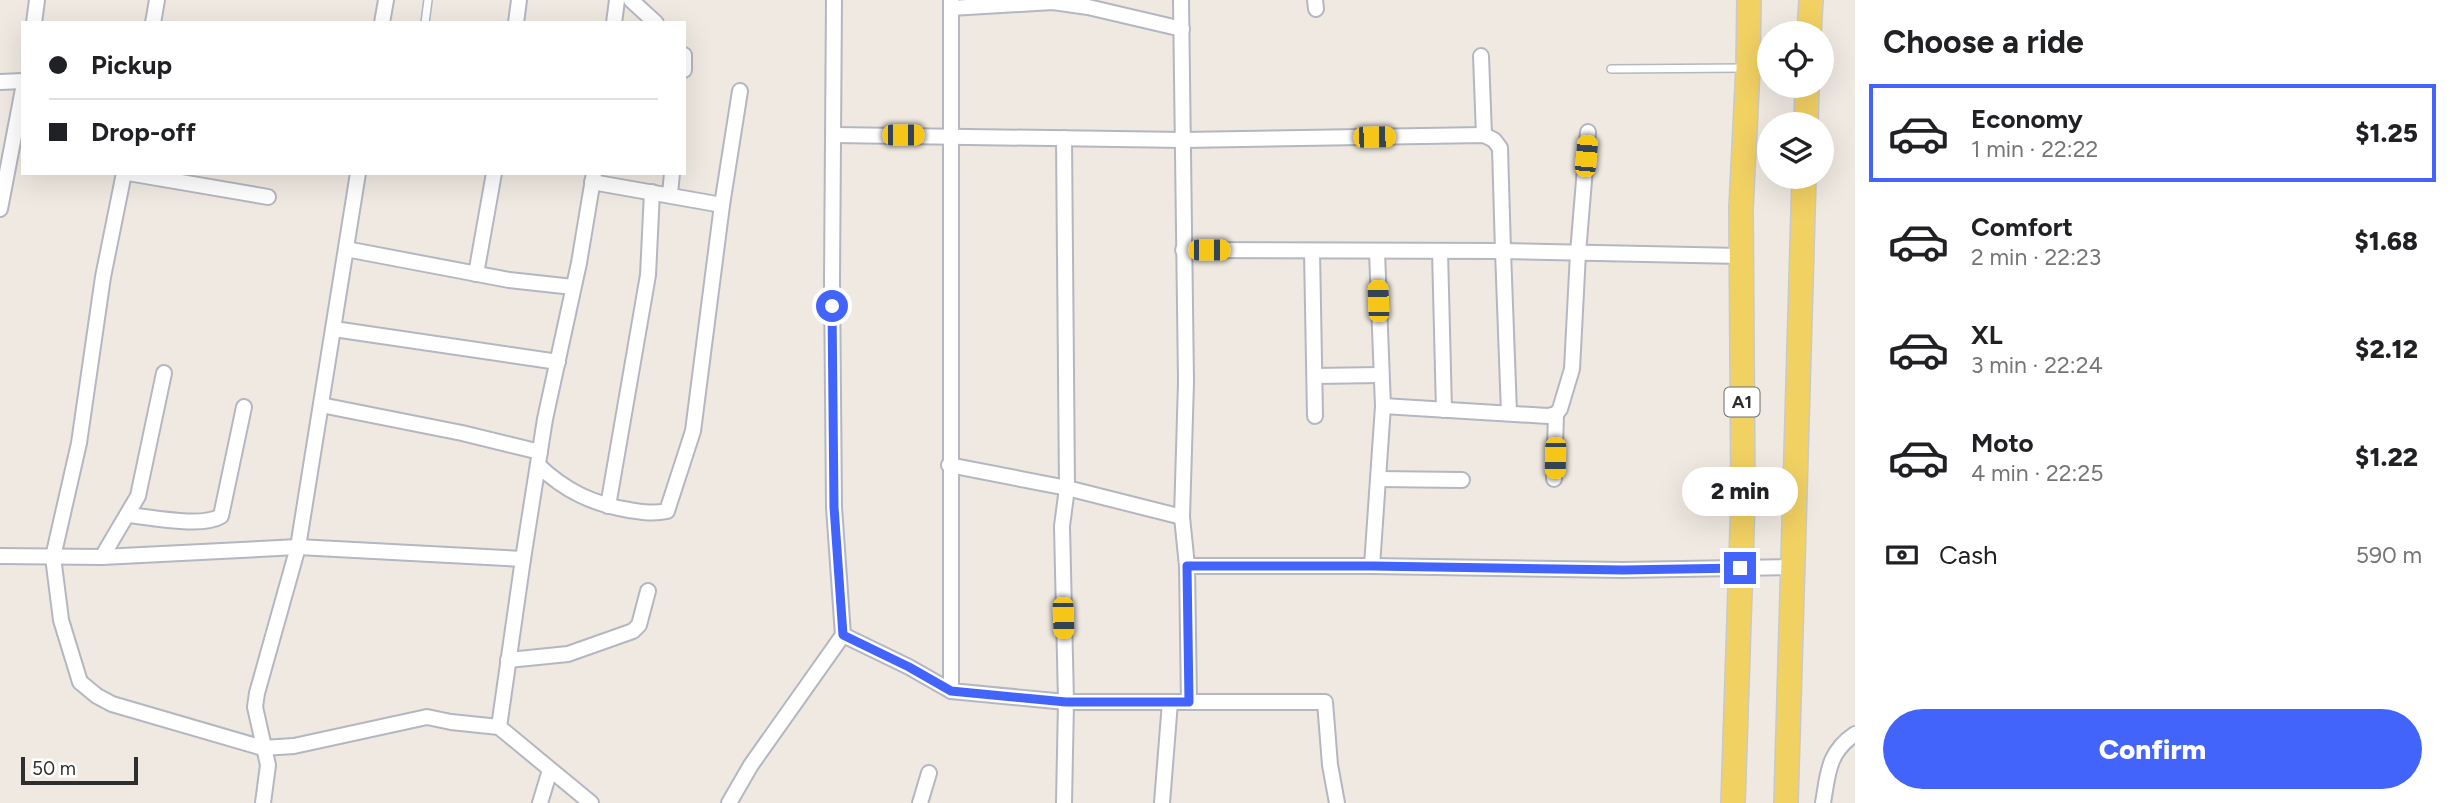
<!DOCTYPE html>
<html lang="en">
<head>
<meta charset="utf-8">
<style>
	:root { --surface:#fff; --page:#f6f6f6; --text:#202124; --muted:#757577; --line:#e0e0e0; --accent:#4264fb }
	body { margin:0; font-family:Figtree,sans-serif; background:var(--page); color:var(--text); height:100vh; display:flex; flex-direction:column; font-size:26px; white-space:nowrap }
	* { box-sizing:border-box; margin:0 }
	p { font-size:23px; color:var(--muted) }
	.icon { flex:none; width:38px; height:38px; fill:none; stroke:currentColor; stroke-width:2; stroke-linecap:round; stroke-linejoin:round }
	.map { position:relative; flex:1; overflow:hidden }
	.sheet { display:flex; flex-direction:column; background:var(--surface); width:595px }
	.sheet>* { flex:none }
	.top-card { position:absolute; left:21px; top:21px; width:665px; height:154px; border-radius:0px; box-shadow:0 7px 28px #0002; display:grid; align-content:center; height:154px; padding:0 28px; background:var(--surface) }
	.tools { position:absolute; left:1757px; top:21px; display:grid; gap:14px }
	.tools a { display:grid; place-items:center; width:77px; height:77px; border-radius:50%; background:var(--surface); box-shadow:0 7px 28px #0002; font-size:35px }
	.scale { position:absolute; left:21px; bottom:18px; width:117px; box-sizing:border-box; padding-left:7px; border:4px solid #2e2e2e; border-top:0; font-size:19px; line-height:24px; white-space:nowrap; color:#2e2e2e; -webkit-text-stroke:5px #fff; paint-order:stroke }
	.end { position:absolute; width:32px; height:32px; margin:-16px; border:9px solid #4264fb; background:#fff; box-shadow:0 0 0 4px #fff }
	.from { border-radius:50% }
	.bubble { position:absolute; height:49px; border-radius:24px; background:var(--surface); box-shadow:0 7px 28px #0002; font-size:23px; font-weight:800; line-height:49px; text-align:center }
	.car { position:absolute; width:21px; height:42px; margin:-21px -10px; border-radius:9px; box-shadow:0 0 5px 2px #0007; background:linear-gradient(#f5c518 24%,#345 0 40%,#f5c518 0 76%,#345 0 86%,#f5c518 0) }
	.top-card b { display:flex; align-items:center; gap:24px; height:66px; font-size:26px }
	.top-card b+b { border-top:2px solid var(--line) }
	.top-card i { width:18px; height:18px; background:var(--text) }
	ul { padding:0; list-style:none }
	li { display:flex; align-items:center; gap:21px; height:98px; margin:0 14px 10px; padding:0 14px; border:4px solid transparent; border-radius:0px }
	li div { flex:1 }
	li b { display:block; font-size:26px }
	li em { font-style:normal; font-weight:800 }
	li.selected { border-color:var(--accent) }
	li>.icon { width:63px; height:63px; stroke-width:1.5 }
	h2 { padding:0 28px; font-size:32px; line-height:84px }
	.pay { display:flex; align-items:center; gap:18px; height:77px; padding:0 28px; font-size:26px }
	.pay p { margin-inline-start:auto }
	.action { display:flex; gap:14px; margin-top:auto; padding:14px 28px }
	.action a { flex:1; height:80px; border-radius:42px; background:var(--accent); color:#fff; font-size:28px; font-weight:800; line-height:80px; text-align:center }
	main { display:flex; flex:1; min-height:0 }
	.map>svg:first-child { display:block }
</style>
</head>
<body>
<main>
<div class="map">
<svg width="1855" height="803" viewBox="0 0 1855 803">
	<rect width="100%" height="100%" fill="#efe9e1"/>
	<g fill="none" stroke-linecap="round" stroke-linejoin="round">
		<g stroke="#b4b7c1" stroke-width="10">
			<g id="lane">
				<polyline points="425,23 428,0"/>
				<polyline points="1611,69 1744,68"/>
			</g>
		</g>
		<g stroke="#b4b7c1" stroke-width="18">
			<g id="street">
				<polyline points="631,0 656,23"/>
				<polyline points="834,0 832,280 834,507 843,635 909,667 951,691"/>
				<polyline points="951,0 951,691 1066,702 1325,702 1330,765 1337,803"/>
				<polyline points="1181,0 1186,382 1182,517 1187,566 1189,702"/>
				<polyline points="1315,0 1316,9"/>
				<polyline points="951,8 1053,2 1088,7 1182,29"/>
				<polyline points="34,23 37,0"/>
				<polyline points="153,23 157,0"/>
				<polyline points="382,23 386,0"/>
				<polyline points="516,23 519,0"/>
				<polyline points="614,23 617,0"/>
				<polyline points="684,55 684,70"/>
				<polyline points="1481,56 1484,135"/>
				<polyline points="0,82 23,81"/>
				<polyline points="834,135 1183,140 1484,135 1494,140 1500,148 1503,251 1183,250"/>
				<polyline points="1064,138 1067,488 1062,526 1066,702 1064,803"/>
				<polyline points="124,173 103,277 79,443 53,557 61,620 80,682 97,696 112,704 263,748 294,746 427,717 451,722 499,727"/>
				<polyline points="128,173 268,197"/>
				<polyline points="592,182 722,205"/>
				<polyline points="670,194 672,173"/>
				<polyline points="0,209 23,89"/>
				<polyline points="346,249 509,280 573,287"/>
				<polyline points="1312,251 1315,416"/>
				<polyline points="1440,251 1444,410"/>
				<polyline points="476,274 494,173"/>
				<polyline points="334,329 558,362"/>
				<polyline points="1315,376 1381,375"/>
				<polyline points="321,405 462,433 540,452"/>
				<polyline points="1383,406 1548,416 1556,414 1560,409 1572,369 1578,253 1588,132"/>
				<polyline points="1509,413 1503,251 1741,256"/>
				<path d="M538 465C565 491 593 504 629 510 642 512 653 514 667 511L693 431 722 205 740 91"/>
				<polyline points="949,465 1067,488 1182,517"/>
				<polyline points="1378,479 1462,480"/>
				<polyline points="1554,479 1556,414"/>
				<polyline points="608,506 648,275 652,192"/>
				<path d="M128 515C151 517 202 528 221 516L244 407"/>
				<polyline points="0,556 102,557 298,547 523,559 499,727 591,803"/>
				<polyline points="102,557 138,496 164,373"/>
				<polyline points="523,559 545,419 579,263 594,173"/>
				<polyline points="1187,566 1372,566 1623,570 1792,567"/>
				<polyline points="1372,566 1383,406 1377,252"/>
				<polyline points="508,660 568,654 633,631 639,625 648,591"/>
				<polyline points="263,803 268,765 255,707 257,693 298,547 358,173"/>
				<polyline points="540,803 550,770"/>
				<polyline points="729,803 751,765 843,635"/>
				<polyline points="920,803 929,773"/>
				<polyline points="1162,803 1170,702"/>
				<path d="M1823 803C1828 773 1828 752 1855 734"/>
			</g>
		</g>
		<g stroke="#c9c9c9" stroke-width="26">
			<g id="primary">
				<polyline points="1809,33 1811,0"/>
				<polyline points="1806,124 1807,86"/>
				<polyline points="1733,803 1743,499 1741,208 1748,68 1749,0"/>
				<polyline points="1786,803 1804,177"/>
			</g>
		</g>
		<use href="#lane" stroke="#fff" stroke-width="7"/>
		<use href="#street" stroke="#fff" stroke-width="14"/>
		<use href="#primary" stroke="#f2d163" stroke-width="23"/>
	</g>
	<g fill="none" stroke-linecap="round" stroke-linejoin="round">
		<polyline stroke="#4264fb" stroke-width="9" points="832,306 834,507 843,635 909,667 951,691 1066,702 1189,702 1187,566 1372,566 1623,570 1740,568"/>
	</g>
	<g text-anchor="middle" dominant-baseline="central" stroke-width="5" stroke-linejoin="round" paint-order="stroke">
		<rect fill="#fff" stroke="#6d6d6d" stroke-width="2" x="1724.5" y="387.5" width="35" height="29" rx="5"/>
		<g font-size="18" font-weight="bold" fill="#2e2e2e">
			<text x="1742" y="402">A1</text>
		</g>
	</g>
</svg>
<div class="tools">
<a><svg class="icon" aria-label="locate" viewBox="0 0 24 24"><circle cx="12" cy="12" r="6"/><path d="M12 2v4M12 18v4M2 12h4M18 12h4"/></svg></a>
<a><svg class="icon" aria-label="layers" viewBox="0 0 24 24"><path d="M12 4l9 5-9 5-9-5zM3 14l9 5 9-5"/></svg></a>
</div>
<div class="scale">50 m</div>
<i class="end from" style="left:832px;top:306px"></i>
<i class="end" style="left:1740px;top:568px"></i>
<div class="bubble" style="left:1682px;top:467px;width:116px">2 min</div>
<i class="car" style="left:903px;top:135px;rotate:90deg"></i>
<i class="car" style="left:1374px;top:137px;rotate:89deg"></i>
<i class="car" style="left:1586px;top:156px;rotate:5deg"></i>
<i class="car" style="left:1209px;top:250px;rotate:90deg"></i>
<i class="car" style="left:1378px;top:301px;rotate:358deg"></i>
<i class="car" style="left:1555px;top:458px;rotate:181deg"></i>
<i class="car" style="left:1063px;top:618px;rotate:178deg"></i>
<div class="top-card">
<b><i class="from"></i>Pickup</b>
<b><i></i>Drop-off</b>
</div>
</div>
<section class="sheet">
<h2>Choose a ride</h2>
<ul>
<li class="selected"><svg class="icon" aria-label="car" viewBox="0 0 24 24"><path d="M5 17H2v-5l4-1 3-4h7l3 4 3 1v5h-3M9 17h6M6 11h13"/><circle cx="7" cy="17" r="2"/><circle cx="17" cy="17" r="2"/></svg><div><b>Economy</b><p>1 min · 22:22</p></div><em>$1.25</em></li>
<li><svg class="icon" aria-label="car" viewBox="0 0 24 24"><path d="M5 17H2v-5l4-1 3-4h7l3 4 3 1v5h-3M9 17h6M6 11h13"/><circle cx="7" cy="17" r="2"/><circle cx="17" cy="17" r="2"/></svg><div><b>Comfort</b><p>2 min · 22:23</p></div><em>$1.68</em></li>
<li><svg class="icon" aria-label="car" viewBox="0 0 24 24"><path d="M5 17H2v-5l4-1 3-4h7l3 4 3 1v5h-3M9 17h6M6 11h13"/><circle cx="7" cy="17" r="2"/><circle cx="17" cy="17" r="2"/></svg><div><b>XL</b><p>3 min · 22:24</p></div><em>$2.12</em></li>
<li><svg class="icon" aria-label="car" viewBox="0 0 24 24"><path d="M5 17H2v-5l4-1 3-4h7l3 4 3 1v5h-3M9 17h6M6 11h13"/><circle cx="7" cy="17" r="2"/><circle cx="17" cy="17" r="2"/></svg><div><b>Moto</b><p>4 min · 22:25</p></div><em>$1.22</em></li>
</ul>
<div class="pay"><svg class="icon" aria-label="cash" viewBox="0 0 24 24"><path d="M3 7h18v10H3z"/><circle cx="12" cy="12" r="2"/></svg>Cash<p>590 m</p></div>
<div class="action"><a>Confirm</a></div>
</section>
</main>
</body>
</html>
